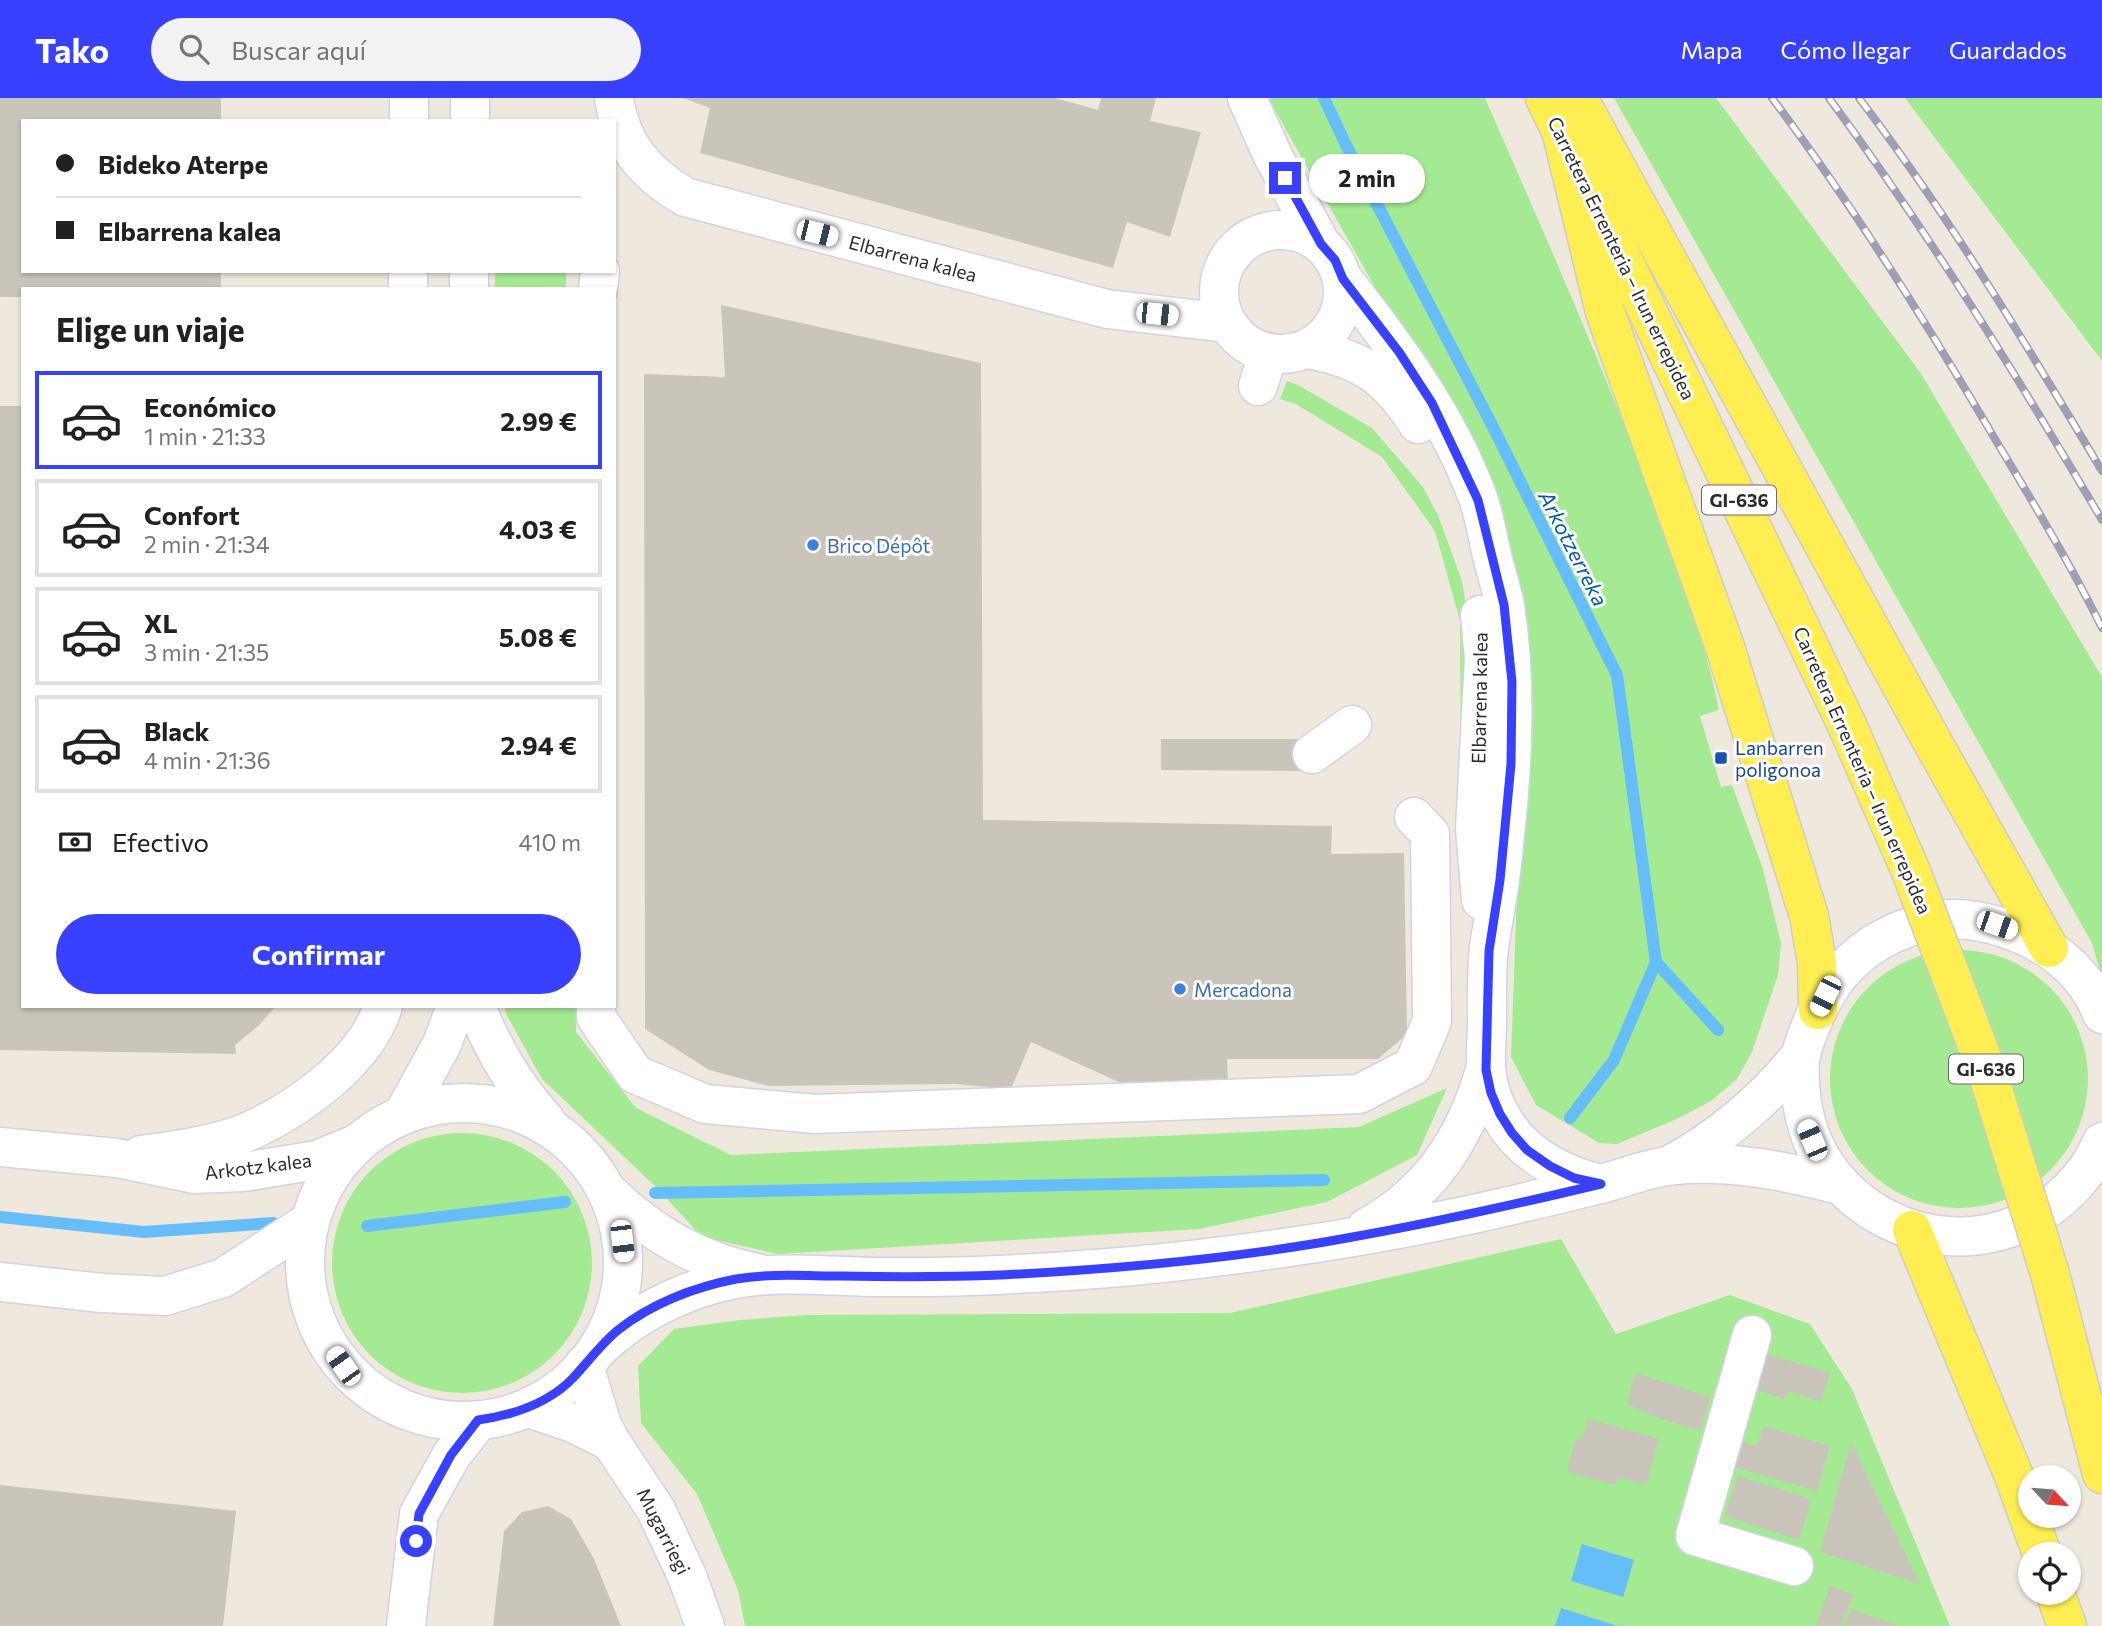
<!DOCTYPE html>
<html lang="es">
<head>
<meta charset="utf-8">
<style>
	:root { --surface:#fff; --page:#f2f2f2; --text:#202124; --muted:#757577; --line:#e0e0e0; --accent:#3841ff }
	body { margin:0; font-family:Commissioner,sans-serif; background:var(--page); color:var(--text); height:100vh; display:flex; flex-direction:column; font-size:26px; white-space:nowrap }
	* { box-sizing:border-box; margin:0 }
	p { font-size:23px; color:var(--muted) }
	.icon { flex:none; width:38px; height:38px; fill:none; stroke:currentColor; stroke-width:2; stroke-linecap:round; stroke-linejoin:round }
	.map { position:relative; flex:1; overflow:hidden }
	.side { position:absolute; left:21px; top:189px; width:595px; height:721px; display:flex; flex-direction:column; background:var(--surface); border-radius:0px; box-shadow:0 2px 5px #0004 }
	.side>* { flex:none }
	.guide { position:absolute; left:21px; top:21px; width:595px; height:154px; border-radius:0px; box-shadow:0 2px 5px #0004; display:grid; align-content:center; height:154px; padding:0 35px; background:var(--surface) }
	.needle { width:46px; rotate:116deg }
	.buttons { position:absolute; left:2018px; top:1367px; display:grid; gap:14px }
	.buttons a { display:grid; place-items:center; width:63px; height:63px; border-radius:50%; background:var(--surface); box-shadow:0 2px 5px #0004; font-size:35px }
	.end { position:absolute; width:32px; height:32px; margin:-16px; border:9px solid #3841ff; background:#fff; box-shadow:0 0 0 4px #fff }
	.from { border-radius:50% }
	.bubble { position:absolute; height:49px; border-radius:24px; background:var(--surface); box-shadow:0 2px 5px #0004; font-size:23px; font-weight:700; line-height:49px; text-align:center }
	.car { position:absolute; width:21px; height:42px; margin:-21px -10px; border-radius:9px; box-shadow:0 0 5px 2px #0007; background:linear-gradient(#fff 24%,#345 0 40%,#fff 0 76%,#345 0 86%,#fff 0) }
	.guide b { display:flex; align-items:center; gap:24px; height:66px; font-size:26px }
	.guide b+b { border-top:2px solid var(--line) }
	.guide i { width:18px; height:18px; background:var(--text) }
	ul { padding:0; list-style:none }
	li { display:flex; align-items:center; gap:21px; height:98px; margin:0 14px 10px; padding:0 21px; border:4px solid var(--line); border-radius:0px }
	li div { flex:1 }
	li b { display:block; font-size:26px }
	li em { font-style:normal; font-weight:700 }
	li.current { border-color:var(--accent) }
	li>.icon { width:63px; height:63px; stroke-width:1.5 }
	h2 { padding:0 35px; font-size:32px; line-height:84px }
	.pay { display:flex; align-items:center; gap:18px; height:77px; padding:0 35px; font-size:26px }
	.pay p { margin-inline-start:auto }
	.action { display:flex; gap:14px; margin-top:auto; padding:14px 35px }
	.action a { flex:1; height:80px; border-radius:42px; background:var(--accent); color:#fff; font-size:28px; font-weight:700; line-height:80px; text-align:center }
	header { display:flex; align-items:center; gap:42px; box-sizing:border-box; height:98px; padding:0 35px; background:var(--accent); color:#fff }
	header strong { font-size:33px }
	nav { display:flex; gap:38px; margin-inline-start:auto; font-size:24px }
	.search { width:490px; height:63px; background:var(--page); display:flex; align-items:center; gap:18px; box-sizing:border-box; padding:0 24px; border-radius:38px; color:var(--muted); font-size:26px }
	.map>svg:first-child { display:block }
</style>
</head>
<body>
<header>
<strong>Tako</strong>
<div class="search"><svg class="icon" aria-label="search" viewBox="0 0 24 24"><circle cx="10" cy="10" r="6"/><path d="M15 15l6 6"/></svg>Buscar aquí</div>
<nav><a>Mapa</a><a>Cómo llegar</a><a>Guardados</a></nav>
</header>
<div class="map">
<svg width="2102" height="1528" viewBox="0 0 2102 1528">
	<rect width="100%" height="100%" fill="#eee9dc"/>
	<g fill="#a4ea93">
		<path d="M1268 0H1485C1539 124 1594 247 1642 373 1672 451 1703 531 1719 612L1700 618 1721 689 1732 687 1763 771 1781 845 1778 877 1752 954 1737 981 1711 1003 1679 1020 1617 1046 1599 1045 1536 1007 1511 959 1521 685 1481 377Z"/>
		<polygon points="1614,0 1716,0 1920,274 2102,579 2102,880 2092,845"/>
		<polygon points="1905,0 2102,0 2102,263"/>
		<rect x="495" y="173" width="71" height="18"/>
		<polygon points="1287,283 1298,287 1372,330 1423,389 1438,417 1462,483 1469,527 1461,701 1460,523 1435,433 1382,359 1296,306 1280,301"/>
		<circle cx="1959" cy="981" r="129"/>
		<polygon points="505,908 576,908 576,934 636,1010 731,1057 1359,1029 1447,990 1417,1057 1327,1104 1199,1131 778,1156 702,1139 656,1089 542,981 506,916"/>
		<circle cx="462" cy="1165" r="130"/>
		<polygon points="1561,1141 1616,1236 1730,1197 1810,1226 1852,1291 1950,1528 745,1528 738,1492 697,1396 641,1325 638,1268 674,1231 740,1222 806,1217 1230,1215"/>
	</g>
	<g fill="#65befa">
		<polygon points="1582,1446 1634,1462 1623,1499 1571,1483"/>
		<polygon points="1561,1510 1618,1528 1555,1528"/>
	</g>
	<g fill="none" stroke-linecap="round" stroke-linejoin="round">
		<g stroke="#65befa" stroke-width="12">
			<polyline points="1324,0 1345,45 1492,327 1617,577 1656,864 1718,932"/>
			<polyline points="1570,1020 1614,962 1656,864"/>
			<polyline points="655,1095 1324,1082"/>
			<polyline points="0,1119 144,1134 273,1125"/>
			<polyline points="367,1128 565,1104"/>
		</g>
	</g>
	<g fill="#cac5bb">
		<polygon points="0,0 221,0 221,23 23,23 23,173 221,173 221,191 23,191 23,199 0,199"/>
		<polygon points="683,0 1055,0 1098,12 1101,0 1156,0 1150,23 1201,34 1170,139 1127,124 1113,170 700,55 710,10"/>
		<polygon points="721,207 981,265 983,722 1332,728 1331,756 1404,755 1407,936 1378,961 1227,961 1228,986 1123,986 1031,944 1011,991 955,986 769,988 709,972 645,931 644,276 725,279"/>
		<polygon points="0,308 23,308 23,908 276,908 258,928 235,947 236,956 0,952"/>
		<polygon points="1161,641 1312,641 1311,673 1161,672"/>
		<polygon points="1756,1253 1830,1275 1821,1304 1788,1293 1785,1301 1745,1288"/>
		<polygon points="1635,1275 1710,1299 1700,1333 1655,1319 1627,1306"/>
		<polygon points="1588,1321 1659,1341 1646,1387 1618,1379 1615,1387 1567,1374 1576,1340 1582,1341"/>
		<polygon points="1763,1328 1830,1348 1817,1393 1727,1367 1734,1341 1757,1348"/>
		<polygon points="1851,1344 1920,1486 1820,1454"/>
		<polygon points="1738,1378 1811,1401 1799,1442 1725,1418"/>
		<polygon points="0,1387 236,1413 223,1528 0,1528"/>
		<polygon points="548,1408 571,1421 594,1461 621,1528 493,1528 504,1433 522,1414"/>
		<polygon points="1830,1488 1853,1496 1842,1528 1816,1528"/>
		<polygon points="1851,1511 1899,1528 1845,1528"/>
	</g>
	<g fill="none" stroke-linecap="round" stroke-linejoin="round">
		<g stroke="#d1d2e5" stroke-width="41">
			<g id="minor">
				<path d="M614 0C621 48 645 75 685 99L1107 211 1227 225"/>
				<polyline points="1247,0 1273,58 1321,146"/>
				<polyline points="409,23 409,0"/>
				<polyline points="470,23 470,0"/>
				<circle cx="1281" cy="194" r="62"/>
				<path d="M1343 181C1396 249 1448 319 1478 400 1485 420 1488 442 1493 462 1497 477 1502 493 1505 508 1519 598 1511 692 1500 782 1497 805 1492 827 1489 850 1486 876 1487 903 1487 929 1486 951 1484 971 1490 992 1505 1045 1550 1074 1601 1086"/>
				<polyline points="408,191 408,173"/>
				<polyline points="469,191 469,173"/>
				<polyline points="598,191 600,173"/>
				<path d="M1308 251C1363 261 1388 279 1418 326"/>
				<polyline points="1258,288 1268,256"/>
				<polyline points="1480,517 1484,561 1475,731 1481,802"/>
				<polyline points="1312,656 1352,627"/>
				<path d="M476 908C493 952 514 988 546 1023"/>
				<polyline points="596,908 596,919 635,976 705,1006 815,1016 1359,996 1413,968 1432,923 1430,736 1414,719"/>
				<path d="M2102 916C2082 863 2029 832 1976 823 1932 815 1882 834 1850 865 1833 881 1822 901 1813 922 1809 933 1803 946 1801 957 1798 974 1800 993 1803 1010 1820 1109 1931 1166 2022 1125 2057 1109 2087 1080 2102 1044"/>
				<circle cx="464" cy="1164" r="159"/>
				<polyline points="404,1015 442,946 456,908"/>
				<polyline points="0,1049 117,1060 194,1076 244,1074 317,1062 356,1046"/>
				<path d="M141 1057C174 1053 222 1046 252 1032 301 1009 367 962 383 908"/>
				<path d="M1672 1066C1723 1038 1764 1003 1801 957"/>
				<path d="M609 1095C652 1136 698 1163 757 1175"/>
				<path d="M1366 1130C1430 1095 1465 1041 1485 972"/>
				<polyline points="0,1184 102,1195 165,1198 223,1180 309,1124"/>
				<polyline points="1752,1237 1695,1438 1794,1468"/>
				<path d="M595 1254C634 1216 681 1192 735 1181 783 1172 834 1179 882 1179 966 1180 1050 1175 1133 1168 1246 1157 1358 1141 1469 1117 1513 1107 1557 1097 1600 1086 1625 1080 1650 1069 1675 1067 1732 1062 1785 1073 1840 1087"/>
				<polyline points="584,1267 602,1327 611,1344 656,1412 687,1478 705,1528"/>
				<polyline points="529,1310 573,1325 611,1344"/>
				<polyline points="406,1528 419,1416 451,1358 479,1322"/>
			</g>
		</g>
		<g stroke="#ccc" stroke-width="41">
			<g id="major">
				<polyline points="1545,0 1846,625 1910,771"/>
				<polyline points="1578,0 1937,652 2049,850"/>
				<polyline points="1562,36 1605,214 1725,549 1809,818 1817,865 1818,912"/>
				<polyline points="1912,1132 2014,1378 2042,1456"/>
				<polyline points="2050,1176 2102,1376"/>
				<polyline points="2055,1494 2067,1528"/>
			</g>
		</g>
		<use href="#minor" stroke="#fff" stroke-width="38"/>
		<use href="#major" stroke="#feee51" stroke-width="38"/>
		<g stroke="#9e9eb7" stroke-width="8">
			<g id="rail">
				<path d="M1772 0C1854 109 1926 224 1995 341 2032 403 2070 465 2102 530"/>
				<path d="M1829 0C1929 135 2017 278 2102 422"/>
				<path d="M1859 0C1949 118 2026 246 2102 373"/>
			</g>
		</g>
		<use href="#rail" stroke="#fff" stroke-width="5" stroke-dasharray="16" stroke-linecap="butt"/>
		<g stroke="#ccc" stroke-width="41" stroke-linecap="butt">
			<polyline id="major-bridge" points="1910,771 1986,970 2050,1176"/>
		</g>
		<use href="#major-bridge" stroke="#feee51" stroke-width="38"/>
	</g>
	<g fill="none" stroke-linecap="round" stroke-linejoin="round">
		<path stroke="#3841ff" stroke-width="9" d="M416 1443 419 1416 451 1357 478 1322C514 1317 548 1306 573 1280 588 1264 601 1246 618 1232 651 1206 694 1189 736 1181 771 1175 807 1178 842 1178 895 1179 948 1179 1001 1177 1117 1171 1233 1161 1347 1140 1433 1125 1517 1106 1601 1086L1574 1080 1550 1068 1527 1052 1512 1035 1500 1016 1491 995 1486 972 1489 853 1500 782 1511 666 1512 584 1504 507 1478 402 1432 305 1399 254 1343 181 1335 162 1321 146 1285 80"/>
	</g>
	<g fill="#3f7fe0" stroke="#fff" stroke-width="2.5">
		<circle cx="813" cy="447" r="7"/>
		<circle cx="1180" cy="891" r="7"/>
	</g>
	<rect fill="#1a4fb4" stroke="#fff" stroke-width="2.5" x="1714" y="653" width="14" height="14" rx="3.5"/>
	<g text-anchor="middle" dominant-baseline="central" stroke-width="6" stroke-linejoin="round" paint-order="stroke">
		<g fill="#fff" stroke="#6b6b6b" stroke-width="2">
			<rect x="1702" y="387.5" width="74" height="29" rx="5"/>
			<rect x="1949" y="956.5" width="74" height="29" rx="5"/>
		</g>
		<g font-size="18" font-weight="bold" fill="#2b2b2b">
			<text x="1739" y="402">GI-636</text>
			<text x="1986" y="971">GI-636</text>
		</g>
		<g font-size="19" fill="#2b2b2b" stroke="#fff">
			<text transform="translate(913 160) rotate(15)">Elbarrena kalea</text>
			<text transform="translate(1622 160) rotate(64)">Carretera Errenteria – Irun errepidea</text>
			<text transform="translate(1479 600) rotate(-89)">Elbarrena kalea</text>
			<text transform="translate(1863 672) rotate(66)">Carretera Errenteria – Irun errepidea</text>
			<text transform="translate(258 1068) rotate(-7)">Arkotz kalea</text>
			<text transform="translate(664 1433) rotate(63)">Mugarriegi</text>
		</g>
		<g font-size="19" fill="#366cbe" stroke="#fff" text-anchor="start">
			<text x="827" y="447">Brico Dépôt</text>
			<text x="1194" y="891">Mercadona</text>
		</g>
		<g font-size="19" fill="#164399" stroke="#fff" text-anchor="start">
			<text x="1735" y="649">Lanbarren<tspan x="1735" dy="22">poligonoa</tspan></text>
		</g>
		<g font-size="21" font-style="italic" fill="#0058a9" stroke="#fff">
			<text transform="translate(1574 450) rotate(63)">Arkotzerreka</text>
		</g>
	</g>
</svg>
<div class="buttons">
<a><svg class="needle" viewBox="-14 -14 28 28"><path d="M0-13l5 13h-10z" fill="#e53935"/><path d="M0 13l5-13h-10z" fill="#757577"/></svg></a>
<a><svg class="icon" aria-label="locate" viewBox="0 0 24 24"><circle cx="12" cy="12" r="6"/><path d="M12 2v4M12 18v4M2 12h4M18 12h4"/></svg></a>
</div>
<i class="end from" style="left:416px;top:1443px"></i>
<i class="end" style="left:1285px;top:80px"></i>
<div class="bubble" style="left:1309px;top:56px;width:116px">2 min</div>
<i class="car" style="left:817px;top:135px;rotate:104deg"></i>
<i class="car" style="left:1157px;top:216px;rotate:96deg"></i>
<i class="car" style="left:1997px;top:827px;rotate:109deg"></i>
<i class="car" style="left:1825px;top:898px;rotate:206deg"></i>
<i class="car" style="left:1812px;top:1042px;rotate:337deg"></i>
<i class="car" style="left:622px;top:1143px;rotate:173deg"></i>
<i class="car" style="left:343px;top:1268px;rotate:325deg"></i>
<div class="guide">
<b><i class="from"></i>Bideko Aterpe</b>
<b><i></i>Elbarrena kalea</b>
</div>
<section class="side">
<h2>Elige un viaje</h2>
<ul>
<li class="current"><svg class="icon" aria-label="car" viewBox="0 0 24 24"><path d="M5 17H2v-5l4-1 3-4h7l3 4 3 1v5h-3M9 17h6M6 11h13"/><circle cx="7" cy="17" r="2"/><circle cx="17" cy="17" r="2"/></svg><div><b>Económico</b><p>1 min · 21:33</p></div><em>2.99 €</em></li>
<li><svg class="icon" aria-label="car" viewBox="0 0 24 24"><path d="M5 17H2v-5l4-1 3-4h7l3 4 3 1v5h-3M9 17h6M6 11h13"/><circle cx="7" cy="17" r="2"/><circle cx="17" cy="17" r="2"/></svg><div><b>Confort</b><p>2 min · 21:34</p></div><em>4.03 €</em></li>
<li><svg class="icon" aria-label="car" viewBox="0 0 24 24"><path d="M5 17H2v-5l4-1 3-4h7l3 4 3 1v5h-3M9 17h6M6 11h13"/><circle cx="7" cy="17" r="2"/><circle cx="17" cy="17" r="2"/></svg><div><b>XL</b><p>3 min · 21:35</p></div><em>5.08 €</em></li>
<li><svg class="icon" aria-label="car" viewBox="0 0 24 24"><path d="M5 17H2v-5l4-1 3-4h7l3 4 3 1v5h-3M9 17h6M6 11h13"/><circle cx="7" cy="17" r="2"/><circle cx="17" cy="17" r="2"/></svg><div><b>Black</b><p>4 min · 21:36</p></div><em>2.94 €</em></li>
</ul>
<div class="pay"><svg class="icon" aria-label="cash" viewBox="0 0 24 24"><path d="M3 7h18v10H3z"/><circle cx="12" cy="12" r="2"/></svg>Efectivo<p>410 m</p></div>
<div class="action"><a>Confirmar</a></div>
</section>
</div>
</body>
</html>
